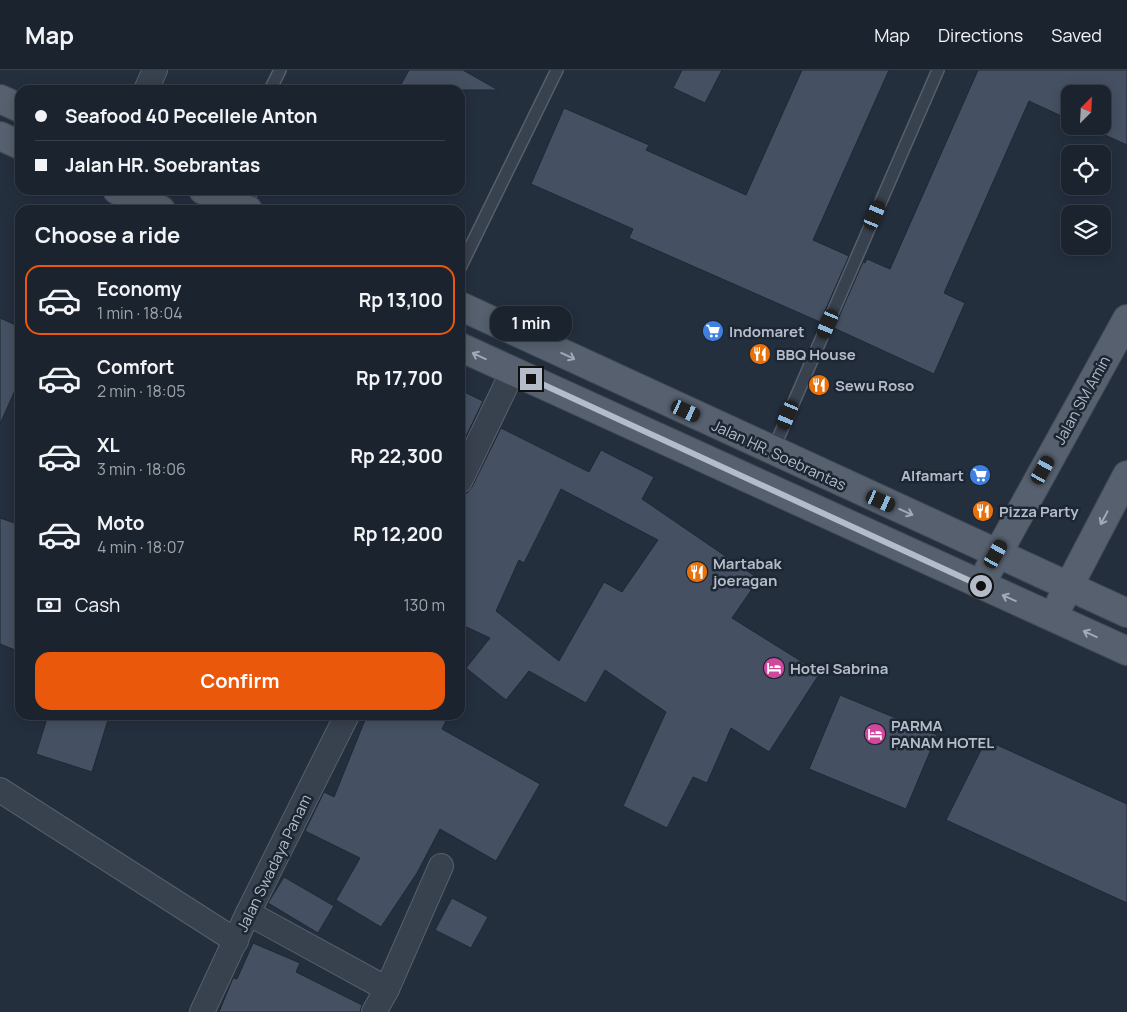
<!DOCTYPE html>
<html lang="en">
<head>
<meta charset="utf-8">
<style>
	:root { --surface:#1b232e; --page:#242b36; --text:#f1f3f6; --muted:#a0a4aa; --line:#39404a; --accent:#ea580c }
	body { margin:0; font-family:Manrope,sans-serif; background:var(--page); color:var(--text); height:100vh; display:flex; flex-direction:column; font-size:19px; white-space:nowrap }
	* { box-sizing:border-box; margin:0 }
	p { font-size:16px; color:var(--muted) }
	.icon { flex:none; width:28px; height:28px; fill:none; stroke:currentColor; stroke-width:2; stroke-linecap:round; stroke-linejoin:round }
	.map { position:relative; flex:1; overflow:hidden }
	.side { position:absolute; left:15px; top:135px; width:450px; height:515px; display:flex; flex-direction:column; background:var(--surface); border-radius:15px; box-shadow:0 2px 12px #0003,0 0 0 1px var(--line) }
	.side>* { flex:none }
	.banner { position:absolute; left:15px; top:15px; width:450px; height:110px; border-radius:15px; box-shadow:0 2px 12px #0003,0 0 0 1px var(--line); display:grid; align-content:center; height:110px; padding:0 20px; background:var(--surface) }
	.needle { width:32px; rotate:24deg }
	.controls { position:absolute; left:1061px; top:15px; display:grid; gap:10px }
	.controls a { display:grid; place-items:center; width:50px; height:50px; border-radius:10px; background:var(--surface); box-shadow:0 2px 12px #0003,0 0 0 1px var(--line); font-size:25px }
	.end { position:absolute; width:22px; height:22px; margin:-11px; border:6px solid #b4bcc9; background:#111; box-shadow:0 0 0 2px #111 }
	.from { border-radius:50% }
	.bubble { position:absolute; height:35px; border-radius:15px; background:var(--surface); box-shadow:0 2px 12px #0003,0 0 0 1px var(--line); font-size:16px; font-weight:700; line-height:35px; text-align:center }
	.car { position:absolute; width:15px; height:30px; margin:-15px -8px; border-radius:6px; box-shadow:0 0 4px 1px #0007; background:linear-gradient(#222 24%,#8ab4d8 0 40%,#222 0 76%,#8ab4d8 0 86%,#222 0) }
	.banner b { display:flex; align-items:center; gap:18px; height:48px; font-size:19px }
	.banner b+b { border-top:1px solid var(--line) }
	.banner i { width:12px; height:12px; background:var(--text) }
	ul { padding:0; list-style:none }
	li { display:flex; align-items:center; gap:15px; height:70px; margin:0 10px 8px; padding:0 10px; border:2px solid transparent; border-radius:15px }
	li div { flex:1 }
	li b { display:block; font-size:19px }
	li em { font-style:normal; font-weight:700 }
	li.current { border-color:var(--accent) }
	li>.icon { width:45px; height:45px; stroke-width:1.5 }
	h2 { padding:0 20px; font-size:22px; line-height:60px }
	.pay { display:flex; align-items:center; gap:12px; height:55px; padding:0 20px; font-size:19px }
	.pay p { margin-inline-start:auto }
	.action { display:flex; gap:10px; margin-top:auto; padding:10px 20px }
	.action a { flex:1; height:58px; border-radius:15px; background:var(--accent); color:#fff; font-size:20px; font-weight:700; line-height:58px; text-align:center }
	header { display:flex; align-items:center; gap:30px; box-sizing:border-box; height:70px; padding:0 25px; background:var(--surface); border-bottom:1px solid var(--line) }
	header strong { font-size:24px }
	nav { display:flex; gap:28px; margin-inline-start:auto; font-size:18px }
	.map>svg:first-child { display:block }
</style>
</head>
<body>
<header>
<strong>Map</strong>
<nav><a>Map</a><a>Directions</a><a>Saved</a></nav>
</header>
<div class="map">
<svg width="1127" height="942" viewBox="0 0 1127 942">
	<rect width="100%" height="100%" fill="#242f3e"/>
	<g fill="#455162" stroke="#1f2835" fill-rule="evenodd">
		<polygon points="409,0 463,0 498,20 398,20"/>
		<polygon points="682,0 722,0 705,33 673,18"/>
		<polygon points="802,0 889,0 813,170 849,186 820,252 629,168 633,159 531,114 564,38 649,75 646,80 746,125"/>
		<polygon points="978,0 1127,0 1127,75 1085,56 1102,56 1102,24 1070,24 1070,50 1029,31 944,223 965,233 934,304 834,258 863,192 865,193 867,189 890,199"/>
		<polygon points="0,248 20,257 20,309 0,354"/>
		<polygon points="460,320 483,331 460,379"/>
		<path d="M501 358 589 402 601 380 654 407 642 429 759 509 732 548 820 603 769 682 731 658 707 713 693 707 667 758 623 736 666 642 605 600 586 633 529 601 506 630 466 598 490 568 460 554V425L467 423 472 417ZM561 419 658 470 622 522 604 512 559 591 496 541 519 490 524 493Z"/>
		<polygon points="0,448 20,455 20,582 0,574"/>
		<polygon points="840,625 937,665 906,739 809,699"/>
		<polygon points="48,645 92,645 108,650 92,702 36,684"/>
		<polygon points="367,645 449,645 442,659 540,714 496,791 440,759 417,803 381,857 336,830 360,788 305,761 324,722 334,727"/>
		<polygon points="986,670 1127,734 1127,833 946,750"/>
		<polygon points="284,807 334,836 318,863 268,833"/>
		<polygon points="452,828 488,847 471,878 435,860"/>
		<polygon points="253,873 300,893 296,902 362,935 360,942 219,942 233,908 237,909"/>
	</g>
	<g fill="none" stroke-linecap="round" stroke-linejoin="round">
		<g stroke="#565f6c" stroke-width="14">
			<g id="service">
				<polyline points="270,20 280,0"/>
				<polyline points="245,139 252,120"/>
				<polyline points="460,198 557,0"/>
				<polyline points="773,380 938,0"/>
			</g>
		</g>
		<g stroke="#565f6c" stroke-width="26">
			<g id="minor">
				<polyline points="146,20 155,0"/>
				<polyline points="460,411 513,301"/>
				<polyline points="0,720 236,871"/>
				<polyline points="248,843 387,919"/>
				<polyline points="202,942 248,843 347,645"/>
				<polyline points="374,942 387,919 441,796"/>
			</g>
		</g>
		<g stroke="#414a57" stroke-width="30">
			<g id="primary">
				<polyline points="0,29 20,38"/>
				<polyline points="0,66 20,75"/>
				<polyline points="117,120 161,140"/>
				<polyline points="203,120 248,140"/>
				<polyline points="460,236 1127,543"/>
				<polyline points="460,277 1127,581"/>
				<polyline points="988,501 1127,249"/>
				<polyline points="1060,533 1127,405"/>
			</g>
		</g>
		<use href="#service" stroke="#38414e" stroke-width="11"/>
		<use href="#minor" stroke="#38414e" stroke-width="24"/>
		<use href="#primary" stroke="#56606e" stroke-width="28"/>
	</g>
	<defs><path id="oneway-shaft" d="M-6 0H5M1.5-3L5.5 0L1.5 3" fill="none" stroke-width="1.6" stroke-linecap="round" stroke-linejoin="round" transform="scale(1.25)"/></defs>
	<g stroke="#a1aab7">
		<use href="#oneway-shaft" transform="translate(479 286) rotate(-155)"/>
		<use href="#oneway-shaft" transform="translate(568 286) rotate(25)"/>
		<use href="#oneway-shaft" transform="translate(906 442) rotate(24)"/>
		<use href="#oneway-shaft" transform="translate(1104 448) rotate(118)"/>
		<use href="#oneway-shaft" transform="translate(1009 528) rotate(-156)"/>
		<use href="#oneway-shaft" transform="translate(1090 564) rotate(-155)"/>
	</g>
	<g fill="none" stroke-linecap="round" stroke-linejoin="round">
		<polyline stroke="#b4bcc9" stroke-width="6" points="531,309 981,516"/>
	</g>
	<defs>
		<g id="supermarket-disc" transform="scale(1.125)"><circle r="9.5" fill="#3f7fe0" stroke="#1d2633"/><path d="M-6-5.5h2.5l.6 2H6L4.5 2H-2.5L-4.4-4H-6ZM-1.5 3.2a1.3 1.3 0 1 0 .1 0ZM3 3.2a1.3 1.3 0 1 0 .1 0Z" fill="#fff"/></g>
		<g id="restaurant-disc" transform="scale(1.125)"><circle r="9.5" fill="#e8710a" stroke="#1d2633"/><path d="M-5-6h1v4h1v-4h1v4h1v-4h1v5L-1.5 .5V6h-2V.5L-5-1ZM5-6V6H3V1.5H1.5Q1.5-4 5-6Z" fill="#fff"/></g>
		<g id="hotel-disc" transform="scale(1.125)"><circle r="9.5" fill="#d1479c" stroke="#1d2633"/><path d="M-6-4.5h1.5V1H6V5H4.5V3h-9V5H-6ZM-4 0a1.8 1.8 0 1 1 3.6 0ZM.5 0V-2.5h3Q6-2.5 6 0Z" fill="#fff"/></g>
	</defs>
	<g fill-rule="evenodd">
		<use href="#supermarket-disc" x="713" y="261"/>
		<use href="#restaurant-disc" x="760" y="284"/>
		<use href="#restaurant-disc" x="819" y="315"/>
		<use href="#supermarket-disc" x="980" y="405"/>
		<use href="#restaurant-disc" x="983" y="441"/>
		<use href="#restaurant-disc" x="697" y="502"/>
		<use href="#hotel-disc" x="774" y="598"/>
		<use href="#hotel-disc" x="875" y="664"/>
	</g>
	<g text-anchor="middle" dominant-baseline="central" stroke-width="5" stroke-linejoin="round" paint-order="stroke">
		<g font-size="15" font-weight="bold" fill="#b4bcc9" stroke="#1d2633" text-anchor="start">
			<text x="729" y="261">Indomaret</text>
			<text x="776" y="284">BBQ House</text>
			<text x="835" y="315">Sewu Roso</text>
			<text x="964" y="405" text-anchor="end">Alfamart</text>
			<text x="999" y="441">Pizza Party</text>
			<text x="713" y="493">Martabak<tspan x="713" dy="17">joeragan</tspan></text>
			<text x="790" y="598">Hotel Sabrina</text>
			<text x="891" y="655">PARMA<tspan x="891" dy="17">PANAM HOTEL</tspan></text>
		</g>
		<g font-size="15" fill="#b4bcc9" stroke="#1d2633">
			<text transform="translate(1082 330) rotate(-61)">Jalan SM Amin</text>
			<text transform="translate(779 385) rotate(25)">Jalan HR. Soebrantas</text>
			<text transform="translate(274 793) rotate(-64)">Jalan Swadaya Panam</text>
		</g>
	</g>
</svg>
<div class="controls">
<a><svg class="needle" viewBox="-14 -14 28 28"><path d="M0-13l5 13h-10z" fill="#e53935"/><path d="M0 13l5-13h-10z" fill="#a0a4aa"/></svg></a>
<a><svg class="icon" aria-label="locate" viewBox="0 0 24 24"><circle cx="12" cy="12" r="6"/><path d="M12 2v4M12 18v4M2 12h4M18 12h4"/></svg></a>
<a><svg class="icon" aria-label="layers" viewBox="0 0 24 24"><path d="M12 4l9 5-9 5-9-5zM3 14l9 5 9-5"/></svg></a>
</div>
<i class="end from" style="left:981px;top:516px"></i>
<i class="end" style="left:531px;top:309px"></i>
<div class="bubble" style="left:490px;top:236px;width:82px">1 min</div>
<i class="car" style="left:875px;top:145px;rotate:23deg"></i>
<i class="car" style="left:828px;top:254px;rotate:203deg"></i>
<i class="car" style="left:686px;top:341px;rotate:115deg"></i>
<i class="car" style="left:788px;top:345px;rotate:203deg"></i>
<i class="car" style="left:1043px;top:400px;rotate:29deg"></i>
<i class="car" style="left:881px;top:431px;rotate:114deg"></i>
<i class="car" style="left:996px;top:484px;rotate:29deg"></i>
<div class="banner">
<b><i class="from"></i>Seafood 40 Pecellele Anton</b>
<b><i></i>Jalan HR. Soebrantas</b>
</div>
<section class="side">
<h2>Choose a ride</h2>
<ul>
<li class="current"><svg class="icon" aria-label="car" viewBox="0 0 24 24"><path d="M5 17H2v-5l4-1 3-4h7l3 4 3 1v5h-3M9 17h6M6 11h13"/><circle cx="7" cy="17" r="2"/><circle cx="17" cy="17" r="2"/></svg><div><b>Economy</b><p>1 min · 18:04</p></div><em>Rp 13,100</em></li>
<li><svg class="icon" aria-label="car" viewBox="0 0 24 24"><path d="M5 17H2v-5l4-1 3-4h7l3 4 3 1v5h-3M9 17h6M6 11h13"/><circle cx="7" cy="17" r="2"/><circle cx="17" cy="17" r="2"/></svg><div><b>Comfort</b><p>2 min · 18:05</p></div><em>Rp 17,700</em></li>
<li><svg class="icon" aria-label="car" viewBox="0 0 24 24"><path d="M5 17H2v-5l4-1 3-4h7l3 4 3 1v5h-3M9 17h6M6 11h13"/><circle cx="7" cy="17" r="2"/><circle cx="17" cy="17" r="2"/></svg><div><b>XL</b><p>3 min · 18:06</p></div><em>Rp 22,300</em></li>
<li><svg class="icon" aria-label="car" viewBox="0 0 24 24"><path d="M5 17H2v-5l4-1 3-4h7l3 4 3 1v5h-3M9 17h6M6 11h13"/><circle cx="7" cy="17" r="2"/><circle cx="17" cy="17" r="2"/></svg><div><b>Moto</b><p>4 min · 18:07</p></div><em>Rp 12,200</em></li>
</ul>
<div class="pay"><svg class="icon" aria-label="cash" viewBox="0 0 24 24"><path d="M3 7h18v10H3z"/><circle cx="12" cy="12" r="2"/></svg>Cash<p>130 m</p></div>
<div class="action"><a>Confirm</a></div>
</section>
</div>
</body>
</html>
